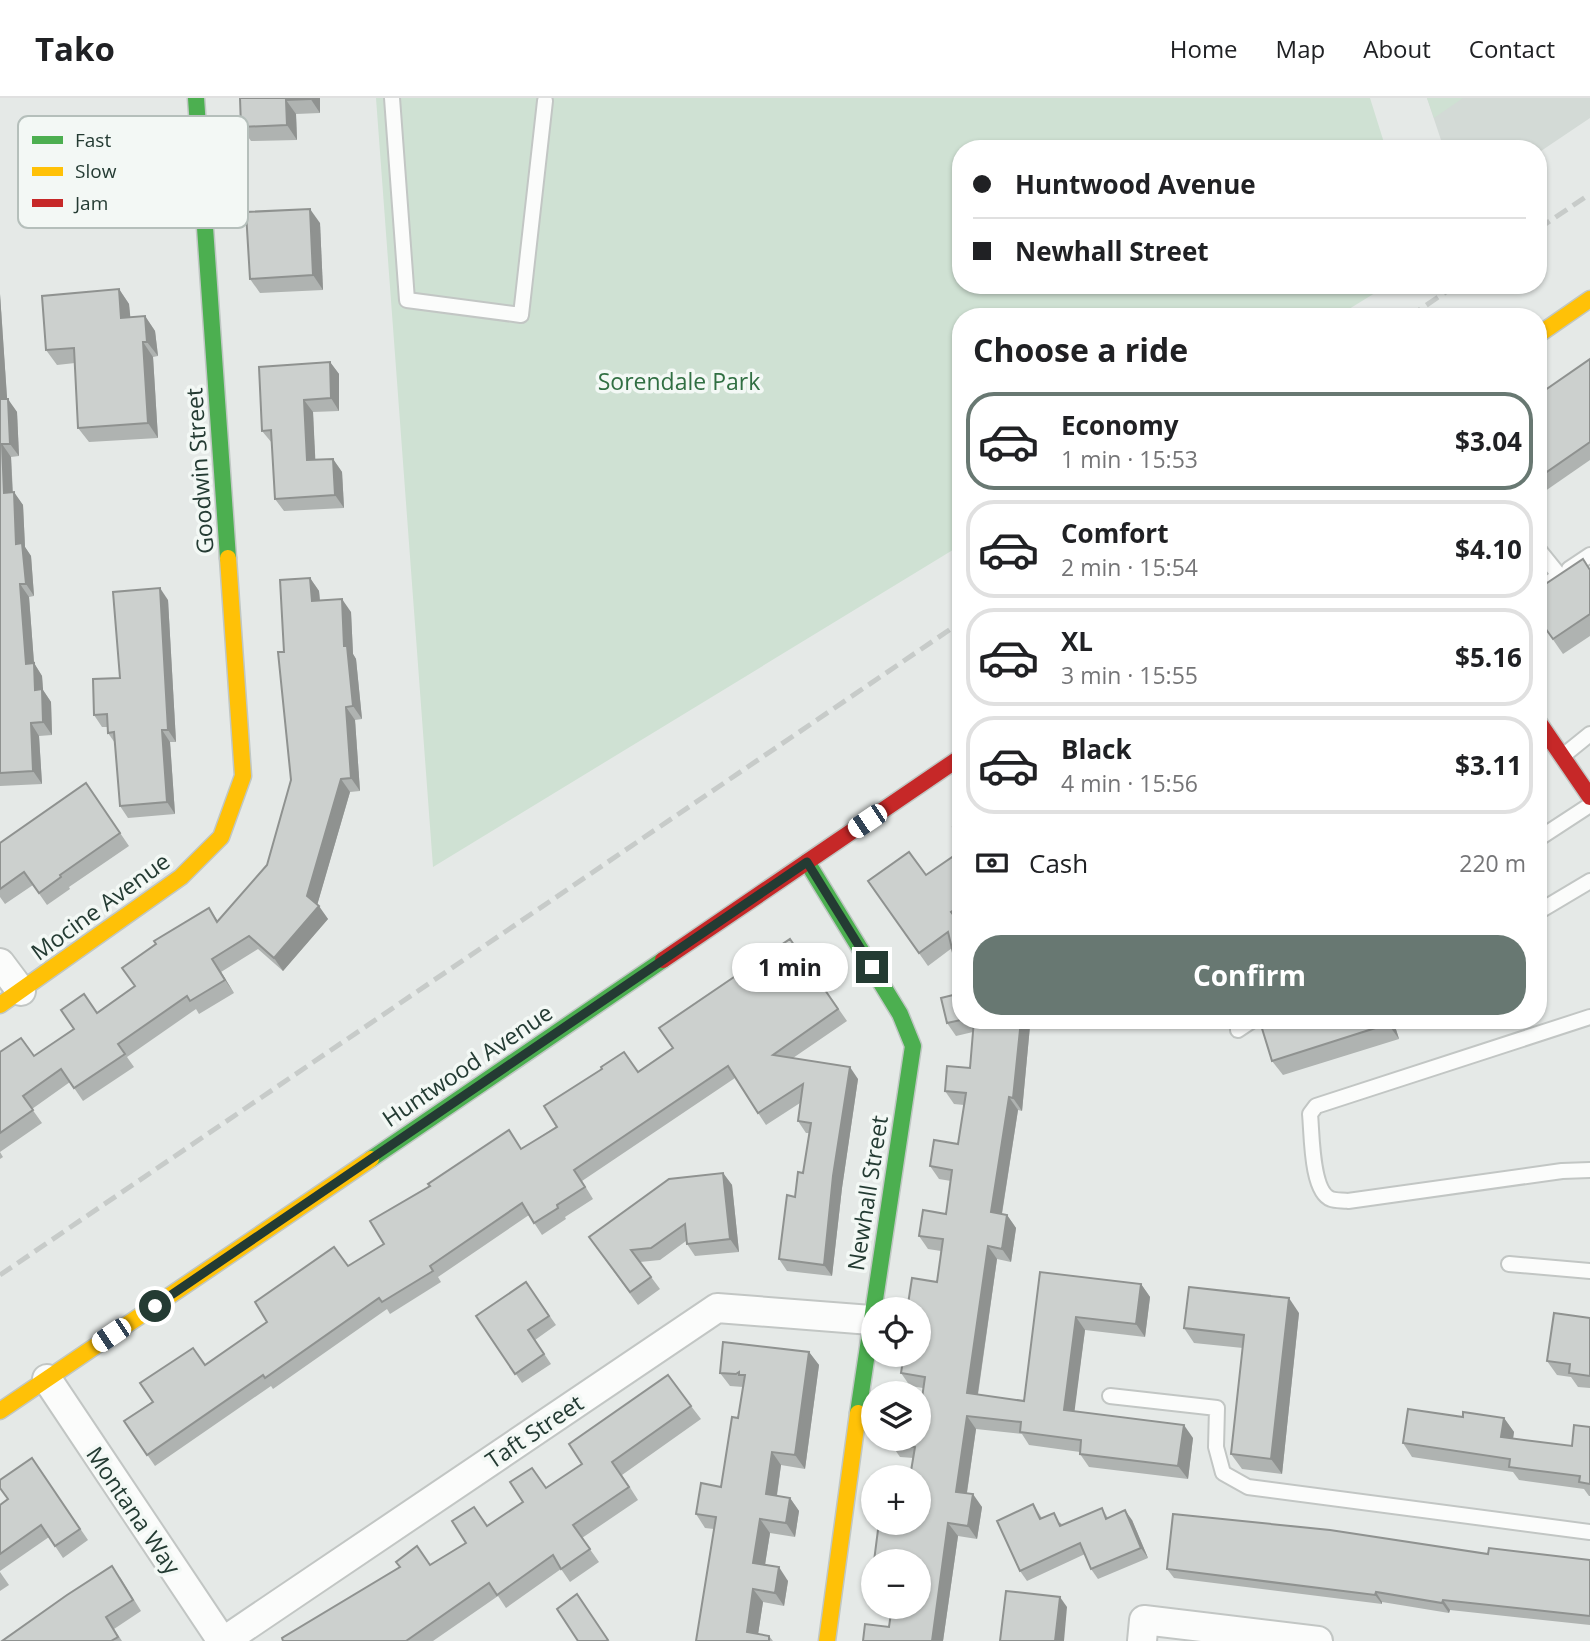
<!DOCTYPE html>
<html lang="en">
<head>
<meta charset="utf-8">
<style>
	:root { --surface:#fff; --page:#f2f2f2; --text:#202124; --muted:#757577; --line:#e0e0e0; --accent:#687872 }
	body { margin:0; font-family:"Open Sans",sans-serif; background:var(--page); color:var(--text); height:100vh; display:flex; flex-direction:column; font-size:26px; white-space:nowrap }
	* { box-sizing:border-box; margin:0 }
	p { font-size:23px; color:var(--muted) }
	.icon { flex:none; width:38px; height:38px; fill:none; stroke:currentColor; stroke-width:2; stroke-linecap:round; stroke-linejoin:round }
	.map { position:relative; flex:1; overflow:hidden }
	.drawer { position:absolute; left:952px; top:210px; width:595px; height:721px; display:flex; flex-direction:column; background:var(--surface); border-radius:28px; box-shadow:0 2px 5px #0004 }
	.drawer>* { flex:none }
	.banner { position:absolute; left:952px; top:42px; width:595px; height:154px; border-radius:28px; box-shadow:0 2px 5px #0004; display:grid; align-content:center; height:154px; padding:0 21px; background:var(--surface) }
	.buttons { position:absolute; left:861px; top:1199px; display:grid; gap:14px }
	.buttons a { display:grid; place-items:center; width:70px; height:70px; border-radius:50%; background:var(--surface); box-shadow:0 2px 5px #0004; font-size:35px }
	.end { position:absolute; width:32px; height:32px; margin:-16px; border:9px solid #243b33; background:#fff; box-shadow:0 0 0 4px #fff }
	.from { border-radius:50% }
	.bubble { position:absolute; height:49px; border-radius:24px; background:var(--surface); box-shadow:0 2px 5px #0004; font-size:23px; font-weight:700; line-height:49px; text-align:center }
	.car { position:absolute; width:21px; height:42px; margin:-21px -10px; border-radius:9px; box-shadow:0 0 5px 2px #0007; background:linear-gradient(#fff 24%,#345 0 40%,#fff 0 76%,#345 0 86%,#fff 0) }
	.banner b { display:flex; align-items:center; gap:24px; height:66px; font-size:26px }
	.banner b+b { border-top:2px solid var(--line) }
	.banner i { width:18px; height:18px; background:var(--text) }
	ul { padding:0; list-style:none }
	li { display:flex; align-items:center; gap:21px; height:98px; margin:0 14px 10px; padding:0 7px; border:4px solid var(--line); border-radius:28px }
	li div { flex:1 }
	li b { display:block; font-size:26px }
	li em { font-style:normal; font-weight:700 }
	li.active { border-color:var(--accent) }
	li>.icon { width:63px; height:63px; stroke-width:1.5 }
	h2 { padding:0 21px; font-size:32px; line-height:84px }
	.pay { display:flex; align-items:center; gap:18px; height:77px; padding:0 21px; font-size:26px }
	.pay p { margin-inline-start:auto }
	.primary-button { display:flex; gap:14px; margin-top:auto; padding:14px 21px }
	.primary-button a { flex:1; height:80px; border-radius:28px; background:var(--accent); color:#fff; font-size:28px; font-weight:700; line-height:80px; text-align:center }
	header { display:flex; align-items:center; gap:42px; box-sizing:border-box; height:98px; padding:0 35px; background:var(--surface); border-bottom:2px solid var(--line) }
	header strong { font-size:33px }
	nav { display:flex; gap:38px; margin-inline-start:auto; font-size:24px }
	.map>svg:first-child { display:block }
</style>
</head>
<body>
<header>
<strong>Tako</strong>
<nav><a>Home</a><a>Map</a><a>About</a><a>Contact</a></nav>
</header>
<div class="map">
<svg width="1590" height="1543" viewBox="0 0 1590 1543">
	<rect width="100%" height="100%" fill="#e5e9e7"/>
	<polygon fill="#d3dad6" points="1427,0 1590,0 1590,20 1538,55 1538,51 1444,51"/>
	<g fill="#cfe1d3">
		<polygon points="376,0 1370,0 1386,51 961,51 961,187 1388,187 1336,219 961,219 961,447 433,769"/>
		<polygon points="1427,0 1463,0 1434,20"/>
	</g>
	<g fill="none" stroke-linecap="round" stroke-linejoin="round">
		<g stroke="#c2c6c4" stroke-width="18">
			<g id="lane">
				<polyline points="392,0 407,202 521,217 545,3"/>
				<polyline points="1538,451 1559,477 1538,493"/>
				<polyline points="1569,471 1590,457"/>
				<polyline points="1564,657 1590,636"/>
				<polyline points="1538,741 1590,707"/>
				<polyline points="1538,814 1590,783"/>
				<path d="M1590 919 1316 1008 1310 1016C1312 1035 1311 1094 1331 1101 1336 1103 1343 1102 1348 1103L1562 1073 1590 1072"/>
				<polyline points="1238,932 1253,922"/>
				<polyline points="1509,1166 1590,1173"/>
				<polyline points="1110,1298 1217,1310 1216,1349 1223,1375 1248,1389 1590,1434"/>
			</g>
		</g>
		<g stroke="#c2c6c4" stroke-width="32">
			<g id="street">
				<polyline points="0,865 21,893"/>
				<polyline points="47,1281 222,1543"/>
				<polyline points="224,1543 717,1210 871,1222"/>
				<polyline points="1142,1543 1144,1522 1318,1543"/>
			</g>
		</g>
		<g stroke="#c0c7c4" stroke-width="19">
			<g id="fast">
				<polyline points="196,0 228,460"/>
				<polyline points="807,764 900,916 913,948 858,1315"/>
				<polyline points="371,1061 663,862"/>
			</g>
		</g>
		<g stroke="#c0c7c4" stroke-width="19">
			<g id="slow">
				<polyline points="1538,237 1590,201"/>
				<polyline points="0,907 181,779 221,739 243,678 228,460"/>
				<polyline points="0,1313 371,1061"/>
				<polyline points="827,1543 858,1315"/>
			</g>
		</g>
		<g stroke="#c0c7c4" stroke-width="19">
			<g id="jam">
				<polyline points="1538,623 1590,699"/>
				<polyline points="663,862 961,659"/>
			</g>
		</g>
		<use href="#lane" stroke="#fbfcfb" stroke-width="14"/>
		<use href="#street" stroke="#fbfcfb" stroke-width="28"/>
		<use href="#fast" stroke="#4caf50" stroke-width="16"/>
		<use href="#slow" stroke="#ffc107" stroke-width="16"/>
		<use href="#jam" stroke="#c62828" stroke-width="16"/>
		<g stroke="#c7cbc9" stroke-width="5" stroke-dasharray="14 7" stroke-linecap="butt">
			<polyline points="1538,131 1590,96"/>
			<polyline points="1409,219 1456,187"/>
			<polyline points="0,1177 961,524"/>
		</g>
	</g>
	<g fill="#afb3b1">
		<polygon points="240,0 320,0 320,15 296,16 297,42 251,43 241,29"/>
		<polygon points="320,125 323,192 260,195 250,181"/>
		<polygon points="119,191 129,206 130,220 145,218 155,233 158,258 153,259 158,340 89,344 78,330 75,265 57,267 46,252"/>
		<polygon points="0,196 7,301 17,314 19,358 11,359 13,394 23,407 25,449 31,458 34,498 29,499 34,565 42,578 43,592 51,604 52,637 39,638 42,686 0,688"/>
		<polygon points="1590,261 1590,362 1538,398 1538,297"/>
		<polygon points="330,264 339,276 339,313 313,314 315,362 333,361 342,374 344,410 284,413 275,401 272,345 262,333"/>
		<polygon points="1590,472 1590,538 1563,556 1538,520"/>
		<polygon points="310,480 319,493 320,503 351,514 353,556 356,561 362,621 355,622 360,693 350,694 317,807 328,821 283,873 258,851 221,874 234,895 199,916 196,911 127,959 134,969 83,1003 70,984 32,1011 42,1025 0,1054 3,1059 0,1061 0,954 34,958 135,888 209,810 218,823 267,767 291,682 284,554"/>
		<polygon points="168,502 176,644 170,644 175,716 128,720 120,708 115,645 108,635 108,629 102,629 94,617 120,580"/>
		<polygon points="86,685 129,748 69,789 70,791 47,807 33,787 5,806 0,799 0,745"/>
		<polygon points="961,753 961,826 952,850 928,868 868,783 926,777"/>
		<polygon points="790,841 847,923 793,960 858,981 842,1090 832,1178 787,1173 779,1161 795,1099 803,1075 809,1035 806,1035 798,1023 800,1005 766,1027 735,980 582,1083 593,1101 565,1119 566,1121 542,1137 529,1117 438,1179 441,1184 390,1216 387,1211 273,1291 271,1288 155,1368 124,1323 348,1168 384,1146 522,1051 673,950"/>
		<polygon points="961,922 1054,922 1030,928 1022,1013 1018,1012 1002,1116 1007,1117 1016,1130 1011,1164 997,1161 978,1297 1024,1303 1040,1174 1141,1186 1150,1199 1145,1239 1085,1232 1074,1313 1193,1340 1188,1381 1089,1369 1080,1356 1080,1354 1029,1347 1022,1336 976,1331 967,1395 982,1409 977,1441 958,1438 943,1543 863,1543 889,1529 919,1424 914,1360 900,1359 891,1346 919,1340 923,1290 910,1288 901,1275 911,1210 908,1206 937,1184 941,1153 928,1151 919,1138 946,1116 951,1083 939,1081 930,1068 958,1046 964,1007 954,1006 945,993 970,970 973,934 956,938 947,925"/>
		<polygon points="1393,922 1399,941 1283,977 1272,963"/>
		<polygon points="723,1075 732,1087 739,1154 695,1158 687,1146 686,1143 660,1162 640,1164 660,1191 638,1207 589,1139"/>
		<polygon points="526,1184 556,1227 535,1242 551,1266 522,1285 476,1218"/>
		<polygon points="1299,1215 1282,1376 1242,1371 1231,1356 1243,1250 1194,1245 1184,1230"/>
		<polygon points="1590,1220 1590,1290 1578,1289 1571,1279 1557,1277 1547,1263"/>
		<polygon points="809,1254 819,1267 805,1371 781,1367 777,1398 790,1400 799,1413 795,1439 770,1435 765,1467 788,1483 784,1508 763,1504 758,1536 769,1538 773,1543 696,1543 714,1431 705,1430 696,1416 721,1389 738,1320 743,1289 730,1288 720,1275"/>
		<polygon points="691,1308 701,1321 622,1377 638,1402 582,1440 599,1464 570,1484 561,1471 506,1510 498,1498 433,1543 283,1543 430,1467 466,1445 487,1428 582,1366"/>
		<polygon points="1463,1319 1504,1320 1514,1334 1513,1341 1572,1348 1590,1329 1590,1398 1589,1398 1584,1391 1519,1382 1513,1374 1412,1359 1403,1345"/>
		<polygon points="32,1360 88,1442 63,1460 49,1439 0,1473 0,1407 8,1401"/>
		<polygon points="1033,1406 1042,1420 1061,1425 1062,1427 1102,1410 1108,1420 1132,1422 1148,1460 1098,1481 1091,1471 1085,1456 1027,1483 1020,1473"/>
		<polygon points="1488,1456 1590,1462 1590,1527 1450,1512 1449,1515 1382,1504 1382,1506 1174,1480 1167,1471"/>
		<polygon points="0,1474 9,1487 0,1493"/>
		<polygon points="120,1479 141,1513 114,1531 122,1543 2,1543"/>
	</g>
	<g fill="#8f9290">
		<polygon points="310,0 320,0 320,15"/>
		<polygon points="286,2 296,16 297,42 287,27"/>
		<polygon points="310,111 320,125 323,192 313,177"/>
		<polygon points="119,191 129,206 132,235 121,220"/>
		<polygon points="0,196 8,314 0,302"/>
		<polygon points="145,218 155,233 158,258 147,244"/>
		<polygon points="143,244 153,259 158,340 148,325"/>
		<polygon points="330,264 339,276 339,313 331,300"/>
		<polygon points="8,301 17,314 19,358 10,346"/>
		<polygon points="304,302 313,314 316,375 307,362"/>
		<polygon points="2,346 11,359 13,407 4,395"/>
		<polygon points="333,361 342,374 344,410 335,397"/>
		<polygon points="14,394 23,407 25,449 31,458 34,498 26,486 16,446"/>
		<polygon points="310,480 319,493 321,516 312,503"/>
		<polygon points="20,486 29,499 34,565 42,578 43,592 51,604 52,637 43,624 35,592 26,566"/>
		<polygon points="160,490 168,502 176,644 168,632"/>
		<polygon points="342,501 351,514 353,556 356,561 362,621 353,608 344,548"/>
		<polygon points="346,609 355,622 360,693 351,680"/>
		<polygon points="31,625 39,638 42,686 33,673"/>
		<polygon points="162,632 170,644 175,716 167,704"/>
		<polygon points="341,681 350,694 316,811 307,798"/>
		<polygon points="319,808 328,821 283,873 274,860"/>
		<polygon points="212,861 221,874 234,895 225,882"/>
		<polygon points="1021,922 1026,922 1030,928 1022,1013 1013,1000"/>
		<polygon points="1387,922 1393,922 1399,941 1388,926"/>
		<polygon points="850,969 858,981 842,1090 832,1178 824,1167 833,1078"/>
		<polygon points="1009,999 1018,1012 1000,1127 991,1114"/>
		<polygon points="723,1075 732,1087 739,1154 730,1141"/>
		<polygon points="1007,1117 1016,1130 1011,1164 1002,1151"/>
		<polygon points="988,1148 997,1161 976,1308 967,1295"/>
		<polygon points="1141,1186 1150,1199 1145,1239 1136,1226"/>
		<polygon points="1289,1200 1299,1215 1282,1376 1271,1361"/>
		<polygon points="1076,1219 1085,1232 1073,1325 1064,1312"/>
		<polygon points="809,1254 819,1267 805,1371 795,1357"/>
		<polygon points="967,1318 976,1331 965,1407 956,1394"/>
		<polygon points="1504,1320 1514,1334 1511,1353 1501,1339"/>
		<polygon points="1184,1327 1193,1340 1188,1381 1178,1368"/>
		<polygon points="772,1354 781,1367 775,1409 766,1396"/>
		<polygon points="973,1396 982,1409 977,1441 968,1428"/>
		<polygon points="790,1400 799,1413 795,1439 786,1425"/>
		<polygon points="1125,1412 1132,1422 1148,1460 1141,1450"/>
		<polygon points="760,1421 770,1435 763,1479 753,1465"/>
		<polygon points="948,1425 958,1438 943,1543 932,1543"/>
		<polygon points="779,1469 788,1483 784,1508 775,1495"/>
		<polygon points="753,1491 763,1504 757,1543 747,1534"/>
		<polygon points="1376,1494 1382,1504 1382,1506 1375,1497"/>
		<polygon points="1060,1499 1067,1509 1064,1543 1055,1543"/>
		<polygon points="1443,1502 1450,1512 1449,1515 1442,1505"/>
	</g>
	<g fill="#ccd0ce" stroke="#8f9290" stroke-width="2">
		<polygon points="240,0 310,0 310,1 286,2 287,27 241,29"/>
		<polygon points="310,111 313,177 250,181 246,114"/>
		<polygon points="119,191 121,220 145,218 147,244 143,244 148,325 78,330 74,250 46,252 42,198"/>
		<polygon points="1590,261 1590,344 1538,380 1538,297"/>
		<polygon points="330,264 331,300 304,302 307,362 333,361 335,397 275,401 271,332 262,333 259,269"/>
		<polygon points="0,301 8,301 10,346 2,346 4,395 14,394 16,446 22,445 26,486 20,486 26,566 34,565 35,592 42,591 43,624 31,625 33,673 0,675"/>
		<polygon points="1583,461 1590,472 1590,516 1553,541 1538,520 1538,491"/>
		<polygon points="310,480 312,503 342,501 344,548 347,548 353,608 346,609 351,680 341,681 307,798 319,808 274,860 249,838 212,861 225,882 190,903 187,898 118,946 125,956 74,990 61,971 23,998 33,1012 0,1035 0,954 21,940 34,958 74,931 61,912 84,896 97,915 135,888 122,870 156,846 154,843 209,810 217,824 267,767 291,682 278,554 284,554 280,482"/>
		<polygon points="160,490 168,632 162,632 167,704 120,708 114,634 108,635 107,616 94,617 93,581 120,580 113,494"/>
		<polygon points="86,685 120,735 60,777 61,779 39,795 24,774 0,791 0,745"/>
		<polygon points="961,723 961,741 953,729"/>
		<polygon points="961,753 961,807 951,814 961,827 961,888 948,834 919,855 868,783 909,754 926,777"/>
		<polygon points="790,841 838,911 773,957 850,969 833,1078 824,1167 779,1161 787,1097 795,1099 798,1074 803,1075 811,1025 798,1023 803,986 758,1015 728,968 574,1072 585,1089 557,1107 558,1110 534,1125 522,1105 430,1168 433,1173 382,1204 379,1200 265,1280 263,1277 147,1357 124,1323 153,1304 140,1285 193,1250 205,1267 267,1224 255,1204 334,1149 348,1168 384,1146 370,1123 430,1088 428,1086 509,1032 521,1051 557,1029 544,1008 602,971 601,969 624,954 638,974 673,950 659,930"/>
		<polygon points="961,895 961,922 947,925 941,900"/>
		<polygon points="974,922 1021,922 1013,1000 1009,999 991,1114 1007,1117 1002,1151 988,1148 967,1295 1024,1303 1040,1174 1141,1186 1136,1226 1076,1219 1064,1312 1184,1327 1178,1368 1080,1356 1081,1342 1020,1334 1021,1324 967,1318 956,1394 973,1396 968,1428 948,1425 932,1543 863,1543 865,1526 889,1529 892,1508 919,1508 919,1463 874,1463 879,1424 919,1424 919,1379 910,1379 915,1349 891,1346 891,1340 919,1340 919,1321 925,1279 901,1275 904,1256 919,1256 919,1211 911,1211 912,1206 908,1206 912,1180 937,1184 943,1141 919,1138 923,1112 946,1116 952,1072 930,1068 934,1042 958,1046 966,995 945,993 947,968 970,970"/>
		<polygon points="1267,922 1387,922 1388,926 1272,963 1260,924"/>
		<polygon points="723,1075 730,1141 687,1146 685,1126 651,1150 631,1152 651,1179 630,1194 589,1139 669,1081"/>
		<polygon points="526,1184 549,1218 528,1232 544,1256 515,1276 476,1218"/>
		<polygon points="1189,1189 1289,1200 1271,1361 1231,1356 1244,1237 1184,1230"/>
		<polygon points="1554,1215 1590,1220 1590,1278 1569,1275 1570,1266 1547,1263"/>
		<polygon points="723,1244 809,1254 795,1357 772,1354 766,1396 790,1400 786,1425 760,1421 753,1465 779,1469 775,1495 753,1491 747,1534 769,1538 769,1543 696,1543 716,1419 696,1416 701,1385 721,1389 732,1319 738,1320 745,1277 739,1277 739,1274 736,1276 720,1275"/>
		<polygon points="668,1277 691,1308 612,1364 629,1389 573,1427 590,1451 561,1471 553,1457 497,1497 489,1485 406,1543 283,1543 282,1540 400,1469 396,1464 417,1448 430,1467 466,1445 452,1423 474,1409 487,1428 523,1404 510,1384 532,1370 546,1390 582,1366 569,1346"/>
		<polygon points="1408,1311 1463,1319 1463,1314 1504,1320 1501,1339 1572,1348 1574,1327 1590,1329 1590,1386 1579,1384 1580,1378 1509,1369 1510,1361 1403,1345"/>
		<polygon points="32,1360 80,1431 55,1448 41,1427 0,1456 0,1407 8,1401 0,1390 0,1382"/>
		<polygon points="1033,1406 1040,1421 1054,1415 1060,1428 1102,1410 1106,1421 1125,1412 1141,1450 1091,1471 1080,1445 1020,1473 997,1423"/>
		<polygon points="1173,1416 1330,1432 1488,1456 1489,1450 1590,1462 1590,1518 1443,1502 1442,1505 1376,1494 1375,1497 1167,1471"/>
		<polygon points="873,1465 873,1484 871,1483"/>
		<polygon points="112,1468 133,1502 106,1519 118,1539 111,1543 2,1543 67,1497"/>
		<polygon points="1006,1493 1060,1499 1055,1543 1000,1543"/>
		<polygon points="577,1496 608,1542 606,1543 578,1543 557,1511"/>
	</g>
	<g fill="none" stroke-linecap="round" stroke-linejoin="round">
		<polyline stroke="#243b33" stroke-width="9" points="155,1208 807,764 872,869"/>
	</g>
	<g text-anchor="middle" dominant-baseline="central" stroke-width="7" stroke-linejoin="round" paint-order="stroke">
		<g font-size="23" fill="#316f43" stroke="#f3f8f5">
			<text x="679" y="283">Sorendale Park</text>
		</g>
		<g font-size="23" fill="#243b33" stroke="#f3f8f5">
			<text transform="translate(199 373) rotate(-94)">Goodwin Street</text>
			<text transform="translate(100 808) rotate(-36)">Mocine Avenue</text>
			<text transform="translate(467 967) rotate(-34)">Huntwood Avenue</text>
			<text transform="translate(867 1095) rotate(-81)">Newhall Street</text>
			<text transform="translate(534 1333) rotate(-34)">Taft Street</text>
			<text transform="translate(134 1412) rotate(56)">Montana Way</text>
		</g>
	</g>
	<rect x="18" y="18" width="230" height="112" rx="10" fill="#f3f8f5" stroke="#b5bfbb" stroke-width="2"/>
	<rect x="32" y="38" width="31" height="8" fill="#4caf50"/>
	<rect x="32" y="69" width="31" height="9" fill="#ffc107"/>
	<rect x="32" y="101" width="31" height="8" fill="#c62828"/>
	<g font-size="19" fill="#243b33">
		<text x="75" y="49">Fast</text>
		<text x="75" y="80">Slow</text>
		<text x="75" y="112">Jam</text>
	</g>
</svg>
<div class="buttons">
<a><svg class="icon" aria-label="locate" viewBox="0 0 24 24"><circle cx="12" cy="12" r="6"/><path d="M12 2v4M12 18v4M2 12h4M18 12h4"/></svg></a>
<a><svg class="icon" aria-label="layers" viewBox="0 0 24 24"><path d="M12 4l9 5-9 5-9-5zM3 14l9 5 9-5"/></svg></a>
<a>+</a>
<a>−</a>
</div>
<i class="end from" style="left:155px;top:1208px"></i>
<i class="end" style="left:872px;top:869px"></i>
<div class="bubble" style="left:732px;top:845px;width:116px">1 min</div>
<i class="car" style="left:867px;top:723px;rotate:236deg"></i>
<i class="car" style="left:111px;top:1237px;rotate:236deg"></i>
<div class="banner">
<b><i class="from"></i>Huntwood Avenue</b>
<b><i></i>Newhall Street</b>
</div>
<section class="drawer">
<h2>Choose a ride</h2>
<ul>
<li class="active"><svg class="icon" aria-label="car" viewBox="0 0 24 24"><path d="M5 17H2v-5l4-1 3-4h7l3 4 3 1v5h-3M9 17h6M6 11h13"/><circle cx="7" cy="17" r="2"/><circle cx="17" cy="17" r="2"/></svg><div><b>Economy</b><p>1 min · 15:53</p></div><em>$3.04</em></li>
<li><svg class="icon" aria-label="car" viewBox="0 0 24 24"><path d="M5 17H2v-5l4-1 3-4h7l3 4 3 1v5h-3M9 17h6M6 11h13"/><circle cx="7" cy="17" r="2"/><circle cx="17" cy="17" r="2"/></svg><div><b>Comfort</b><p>2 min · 15:54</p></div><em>$4.10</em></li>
<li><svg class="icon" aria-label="car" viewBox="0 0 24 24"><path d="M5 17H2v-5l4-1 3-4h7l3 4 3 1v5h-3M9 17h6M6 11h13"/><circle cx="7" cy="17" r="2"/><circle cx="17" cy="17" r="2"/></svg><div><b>XL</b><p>3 min · 15:55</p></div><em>$5.16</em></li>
<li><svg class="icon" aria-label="car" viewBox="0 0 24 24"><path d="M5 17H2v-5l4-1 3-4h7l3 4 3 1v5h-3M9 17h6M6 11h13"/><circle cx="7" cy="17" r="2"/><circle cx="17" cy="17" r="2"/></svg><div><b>Black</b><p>4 min · 15:56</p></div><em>$3.11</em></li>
</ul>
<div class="pay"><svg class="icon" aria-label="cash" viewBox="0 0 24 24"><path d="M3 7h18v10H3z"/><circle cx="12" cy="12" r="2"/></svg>Cash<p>220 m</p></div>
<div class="primary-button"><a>Confirm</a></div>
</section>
</div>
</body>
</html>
